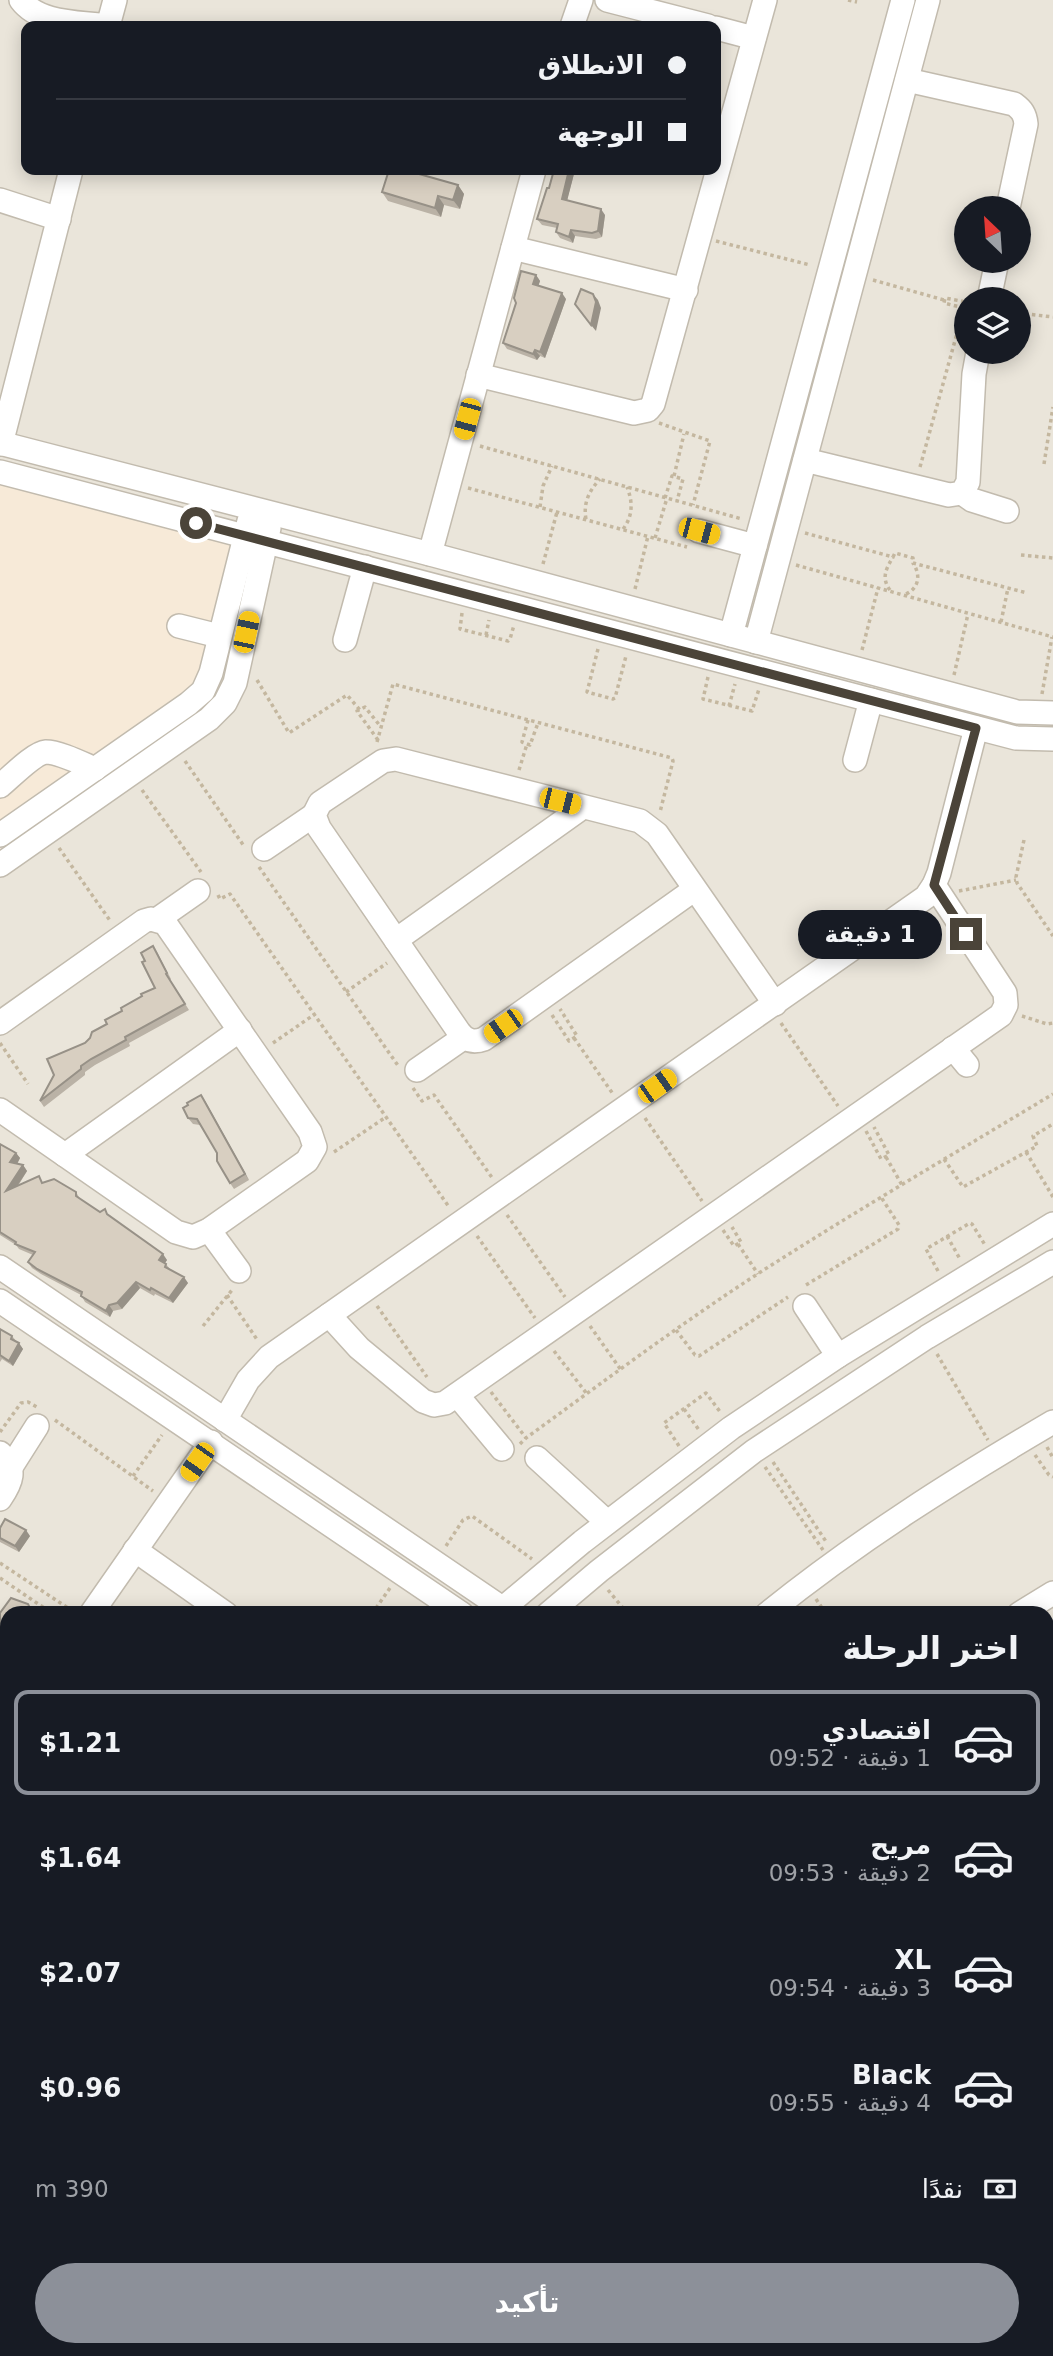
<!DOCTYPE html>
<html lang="ar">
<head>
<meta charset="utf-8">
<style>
	:root { --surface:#171b24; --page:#20242c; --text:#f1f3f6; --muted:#9ea1a6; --line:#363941; --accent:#8c9099 }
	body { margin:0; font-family:"DejaVu Sans",Cairo,sans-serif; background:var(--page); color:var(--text); direction:rtl; height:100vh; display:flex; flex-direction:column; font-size:26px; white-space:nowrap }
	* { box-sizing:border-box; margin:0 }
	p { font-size:23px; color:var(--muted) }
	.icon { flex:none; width:38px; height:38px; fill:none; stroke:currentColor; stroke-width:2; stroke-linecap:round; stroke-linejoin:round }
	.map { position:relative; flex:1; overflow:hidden; direction:ltr }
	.panel { position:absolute; left:0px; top:1606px; width:1054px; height:751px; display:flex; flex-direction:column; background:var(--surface); border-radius:21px 21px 0 0; box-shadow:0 4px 18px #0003; direction:rtl }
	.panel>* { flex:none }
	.top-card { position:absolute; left:21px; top:21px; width:700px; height:154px; border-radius:14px; box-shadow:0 4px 18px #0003; direction:rtl; display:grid; align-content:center; height:154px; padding:0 35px; background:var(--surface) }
	.needle { width:46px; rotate:335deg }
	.fabs { position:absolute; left:954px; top:196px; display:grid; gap:14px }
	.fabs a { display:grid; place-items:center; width:77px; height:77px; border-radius:50%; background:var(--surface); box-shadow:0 4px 18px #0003; font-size:35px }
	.end { position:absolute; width:32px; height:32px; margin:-16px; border:9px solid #4b4439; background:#fff; box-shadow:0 0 0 4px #fff }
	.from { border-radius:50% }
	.bubble { position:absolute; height:49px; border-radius:24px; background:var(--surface); box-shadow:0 4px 18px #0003; font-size:23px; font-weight:800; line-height:49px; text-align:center; direction:rtl }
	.car { position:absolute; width:21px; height:42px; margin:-21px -10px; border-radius:9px; box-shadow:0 0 5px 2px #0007; background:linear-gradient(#f5c518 24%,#345 0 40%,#f5c518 0 76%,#345 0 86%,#f5c518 0) }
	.top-card b { display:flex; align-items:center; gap:24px; height:66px; font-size:26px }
	.top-card b+b { border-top:2px solid var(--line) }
	.top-card i { width:18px; height:18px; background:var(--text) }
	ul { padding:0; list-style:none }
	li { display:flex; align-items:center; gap:21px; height:105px; margin:0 14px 10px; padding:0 21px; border:4px solid transparent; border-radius:14px }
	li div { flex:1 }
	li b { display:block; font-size:26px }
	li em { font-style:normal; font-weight:800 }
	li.current { border-color:var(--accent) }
	li>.icon { width:63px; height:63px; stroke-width:1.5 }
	h2 { padding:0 35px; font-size:32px; line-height:84px }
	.pay { display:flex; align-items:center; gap:18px; height:77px; padding:0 35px; font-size:26px }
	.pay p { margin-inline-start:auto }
	.cta { display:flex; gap:14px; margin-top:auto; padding:14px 35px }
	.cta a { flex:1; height:80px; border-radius:42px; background:var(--accent); color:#fff; font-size:28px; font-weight:800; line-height:80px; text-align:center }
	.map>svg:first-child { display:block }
</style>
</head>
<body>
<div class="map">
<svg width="1053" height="2356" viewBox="0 0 1053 2356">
	<rect width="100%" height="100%" fill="#f6f3ec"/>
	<path fill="#eae5da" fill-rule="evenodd" d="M0 0H1053V2356H0V849L200 710 214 696 232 641 0 482ZM26 26H716V170H26ZM966 208H1018V261H966ZM966 299H1018V352H966ZM7 1614H1046V2350H7Z"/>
	<polygon fill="#f7ead8" points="0,482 254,545 232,641 214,696 200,710 0,849"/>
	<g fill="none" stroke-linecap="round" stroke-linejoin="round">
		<g stroke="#c2bbae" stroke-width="26">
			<g id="minor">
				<path d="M21 0C39 24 78 22 106 26"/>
				<polyline points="607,0 708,26"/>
				<polyline points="108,26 115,0"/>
				<polyline points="572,26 581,0"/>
				<polyline points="716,28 754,38"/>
				<path d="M907 80 1014 104C1022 110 1025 114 1026 124L1008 208"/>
				<polyline points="0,200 59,219"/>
				<polyline points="513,248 686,290"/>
				<polyline points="989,299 997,261"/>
				<polyline points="478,375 634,413 648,410 653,404 765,0"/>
				<polyline points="0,443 430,554 1017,712 1053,713"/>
				<polyline points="1,444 71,170"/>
				<polyline points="805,460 949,495 962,493 968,482 974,374 978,352"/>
				<polyline points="0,472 1016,738 1053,739"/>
				<polyline points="962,493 972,500 1007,511"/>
				<polyline points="699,531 755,546"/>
				<polyline points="430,554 534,170"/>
				<polyline points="179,626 219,636"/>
				<polyline points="731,635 903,0"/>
				<polyline points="345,640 365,567"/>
				<polyline points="756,642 928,0"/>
				<polyline points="855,760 871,700"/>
				<path d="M0 786C10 778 34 753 46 752 59 752 83 764 95 769"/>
				<polyline points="0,835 188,704 203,691 211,673 249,521"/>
				<polyline points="264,849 314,815"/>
				<polyline points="0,865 209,719 225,703 235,683 269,528"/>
				<path d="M695 889 484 1039C473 1043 466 1041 459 1032L319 828 314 815 320 803 383 761 396 759 640 821 657 834 775 1004"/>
				<polyline points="158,919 198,891"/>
				<polyline points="396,940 583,807"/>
				<polyline points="0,1023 144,921 151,919 165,923 310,1132 315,1147 307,1161 209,1230 193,1237 176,1232 0,1110"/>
				<polyline points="953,1048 967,1065"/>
				<polyline points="417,1070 463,1038"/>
				<polyline points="65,1155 240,1030"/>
				<polyline points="209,1230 239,1271"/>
				<polyline points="0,1267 502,1608"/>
				<polyline points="0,1301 462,1614"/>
				<polyline points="805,1306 838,1356"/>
				<polyline points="329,1315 359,1348 423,1401 434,1405 445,1403 1001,1015 1006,1005 1005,993 934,885"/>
				<polyline points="457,1395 502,1449"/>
				<polyline points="225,1420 248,1380 269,1357 926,897 934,885 939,873 976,728"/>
				<path d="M0 1453C18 1469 11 1483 0 1499"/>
				<polyline points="537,1458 607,1522"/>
				<polyline points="11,1467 37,1426"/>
				<polyline points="135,1550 226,1614"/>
				<polyline points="91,1614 211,1442"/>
				<polyline points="496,1614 582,1542 731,1428 838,1356 1053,1224"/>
				<polyline points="548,1614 599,1571 754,1451 927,1337 1053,1262"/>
				<path d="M767 1614C856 1542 954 1480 1053 1422"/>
				<polyline points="1019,1614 1053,1593"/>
				<polyline points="1046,1725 1053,1735"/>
				<polyline points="0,1743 7,1733"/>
				<polyline points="1046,1762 1053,1758"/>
				<polyline points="0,1773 7,1778"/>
				<polyline points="1046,1934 1053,1929"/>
				<polyline points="0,1969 7,1960"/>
				<polyline points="1046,2095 1053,2089"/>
				<polyline points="1046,2132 1053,2127"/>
				<polyline points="0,2188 7,2187"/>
				<polyline points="0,2220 7,2209"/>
				<polyline points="0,2277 7,2264"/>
				<polyline points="1046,2310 1053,2304"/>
				<polyline points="218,2350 225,2356"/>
				<polyline points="260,2350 266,2356"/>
				<polyline points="751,2350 758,2356"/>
				<polyline points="795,2350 800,2356"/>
				<polyline points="834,2356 838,2350"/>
				<polyline points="999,2356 1004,2350"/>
			</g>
		</g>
		<g stroke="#c4b79f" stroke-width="3.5" stroke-dasharray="3.5 3.5" stroke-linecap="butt">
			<polyline points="848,0 857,2"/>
			<polyline points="716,241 810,265"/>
			<polyline points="873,280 944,300"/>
			<polyline points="964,308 944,303 945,298 966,302"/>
			<polyline points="1018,313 1053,317"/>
			<polyline points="659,423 710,441 693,505"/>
			<polyline points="480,446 742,519"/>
			<polyline points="1044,464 1053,407"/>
			<polyline points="920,467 964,308"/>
			<polyline points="674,476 684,434"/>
			<polyline points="468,488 687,547"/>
			<polyline points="665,498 672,476 683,479 677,501"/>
			<polyline points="540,507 543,486 552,466"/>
			<path d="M586 519C583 503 589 491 600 479"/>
			<path d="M623 529C633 516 633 502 627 487"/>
			<polyline points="805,533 893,557 895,553 913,558 913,563 1027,593"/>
			<polyline points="655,538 667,498"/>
			<polyline points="1021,555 1053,558"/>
			<polyline points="543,564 557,512"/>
			<polyline points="796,565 1053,637"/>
			<polyline points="635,589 648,536"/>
			<path d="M890 590C881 578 886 569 893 557"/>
			<path d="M906 594C919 588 921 575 913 563"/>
			<polyline points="462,613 460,629 508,641 510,639 514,625"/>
			<polyline points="1001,622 1008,588"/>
			<polyline points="486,635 489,620"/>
			<polyline points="598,649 587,692 613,699 615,698 626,656"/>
			<polyline points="862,650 878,588"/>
			<polyline points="954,675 968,614"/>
			<polyline points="708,677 703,699 752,711 759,689"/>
			<polyline points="257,680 289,733 347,695 360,710"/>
			<polyline points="1042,694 1052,637"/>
			<polyline points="729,706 735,684"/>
			<polyline points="528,720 522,742 530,745 538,723"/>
			<polyline points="378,740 357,711 365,707 381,727"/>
			<polyline points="377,742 393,684 672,758 673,761 660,812"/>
			<polyline points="185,761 244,846"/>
			<polyline points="519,770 527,744"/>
			<polyline points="142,790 201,872"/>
			<polyline points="1024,840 1016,877 1017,883 1053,936"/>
			<polyline points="59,848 111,922"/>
			<polyline points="259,867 399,1067"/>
			<polyline points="959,891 1016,880"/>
			<polyline points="218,895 220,899 230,894 449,1207"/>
			<polyline points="346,992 387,963"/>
			<polyline points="552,1015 569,1041 577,1036 560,1009"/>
			<polyline points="1022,1016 1047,1024 1053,1023"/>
			<polyline points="781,1023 838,1106"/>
			<polyline points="574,1038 613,1094"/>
			<polyline points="0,1043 28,1084"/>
			<polyline points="273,1043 315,1014"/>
			<polyline points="413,1088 422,1101 434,1095 493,1179"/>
			<polyline points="645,1118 702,1201"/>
			<polyline points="866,1131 881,1159 889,1155 874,1127"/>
			<polyline points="334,1152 386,1117"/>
			<polyline points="1026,1152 1053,1197"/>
			<polyline points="886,1157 902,1185"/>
			<polyline points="944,1159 963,1187 1037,1146 1033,1136 1053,1124"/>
			<polyline points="507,1215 565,1297"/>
			<polyline points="723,1230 734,1246 741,1242 732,1227"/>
			<polyline points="477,1236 535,1318"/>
			<polyline points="947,1236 960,1259"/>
			<polyline points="738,1244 758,1274"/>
			<polyline points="938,1271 926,1249 970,1223 972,1224 985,1245"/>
			<polyline points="806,1285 898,1229 899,1225 881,1197"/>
			<polyline points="227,1295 258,1341"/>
			<polyline points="377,1306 427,1377"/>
			<polyline points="203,1326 232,1290"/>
			<polyline points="590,1326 621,1370"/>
			<polyline points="676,1330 695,1355 699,1356 788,1297"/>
			<polyline points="554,1351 587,1394"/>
			<polyline points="937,1354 988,1440"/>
			<polyline points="491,1392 526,1438"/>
			<polyline points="684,1409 699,1430"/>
			<polyline points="55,1420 153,1491"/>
			<polyline points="0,1432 21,1403 28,1402 37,1407"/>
			<path d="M520 1444 526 1438C603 1382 679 1325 759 1273 856 1211 955 1153 1053 1094"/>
			<polyline points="679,1446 664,1423 706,1393 721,1413"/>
			<polyline points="1047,1447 1053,1458"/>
			<polyline points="1035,1455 1049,1475 1053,1477"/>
			<polyline points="773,1462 827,1543"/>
			<polyline points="765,1467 823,1550"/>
			<polyline points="133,1476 162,1435"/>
			<polyline points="446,1546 463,1520 472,1516 532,1559"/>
			<polyline points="0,1563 71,1610"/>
			<polyline points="0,1578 53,1614"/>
			<polyline points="608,1590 628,1614"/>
			<polyline points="816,1599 826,1614"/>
			<polyline points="372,1614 390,1588"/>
			<polyline points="0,1808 7,1813"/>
			<polyline points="0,2118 7,2123"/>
			<polyline points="146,2350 149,2356"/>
			<polyline points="48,2356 51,2350"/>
			<polyline points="192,2356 196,2350"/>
			<polyline points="884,2356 886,2350"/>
		</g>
		<use href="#minor" stroke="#fff" stroke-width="23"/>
	</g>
	<g fill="#bab2a6">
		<polygon points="554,170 575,170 567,200 605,215 602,237 596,239 575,236 573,243 560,238 556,232 557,228 542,225 537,219 549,188"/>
		<polygon points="458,185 464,194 460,209 444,205 441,217 388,201 382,192"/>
		<polygon points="536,275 540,281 538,286 566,299 545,358 540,356 537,360 507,349 503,343"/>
		<polygon points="157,952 171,979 170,980 189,1010 129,1043 130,1046 95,1065 85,1072 85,1075 44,1107 40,1101 85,1043 122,1011 155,988"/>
		<polygon points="205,1101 249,1180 234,1189 230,1183 217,1153 200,1125 193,1124 188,1118"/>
		<polygon points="0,1144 16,1153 20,1158 17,1164 23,1165 27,1171 18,1186 43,1183 76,1192 80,1199 100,1212 110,1216 167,1260 165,1263 170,1269 188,1283 173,1303 155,1294 154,1296 140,1288 122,1309 113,1311 110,1317 85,1302 81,1295 41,1274 32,1268 28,1262 33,1255 19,1249 16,1245 0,1235"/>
		<polygon points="0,1329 12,1336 23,1349 13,1366 2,1359 0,1362"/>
		<polygon points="0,1528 30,1536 19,1552 0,1542"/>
	</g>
	<g fill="#979187">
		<polygon points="569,170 575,170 566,205 562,199"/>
		<polygon points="458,185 464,194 460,209 453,200"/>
		<polygon points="438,196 444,205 441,217 435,208"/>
		<polygon points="601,209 605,215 602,237 598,231"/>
		<polygon points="571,230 575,236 573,243 569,237"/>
		<polygon points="536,275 540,281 537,290 533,284"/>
		<polygon points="562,293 566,299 545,358 540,352"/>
		<polygon points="593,294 598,300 601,308 596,331 591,325"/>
		<polygon points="535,350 540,356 537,360 533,354"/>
		<polygon points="201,1095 205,1101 249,1180 245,1174"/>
		<polygon points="16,1153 20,1158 15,1168 10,1162"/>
		<polygon points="23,1165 27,1171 10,1197 6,1191"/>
		<polygon points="163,1254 167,1260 163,1266 159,1260"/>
		<polygon points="184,1277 188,1283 173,1303 169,1298"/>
		<polygon points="136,1282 140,1288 122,1309 117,1303"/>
		<polygon points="109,1305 113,1311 110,1317 106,1311"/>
		<polygon points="19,1343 23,1349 13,1366 9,1361"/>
		<polygon points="26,1530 30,1536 19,1552 15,1546"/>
		<polygon points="7,1641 7,1653 0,1664 0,1651"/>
	</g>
	<g fill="#d8cfc1" stroke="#979187" stroke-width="2">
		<polygon points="389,170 405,170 458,185 453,200 438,196 435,208 382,192"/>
		<polygon points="554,170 569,170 562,199 601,209 598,231 592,233 571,230 569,237 556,232 558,224 537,219 547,188 549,188"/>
		<polygon points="521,271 536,275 533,284 562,293 540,352 535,350 533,354 503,343 516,303 514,298"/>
		<polygon points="581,289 593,294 596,302 591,325 575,304"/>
		<polygon points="153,946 167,973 166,974 185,1004 125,1037 126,1040 91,1059 81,1066 81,1069 40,1101 54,1075 47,1059 85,1043 90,1038 92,1032 107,1024 105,1020 122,1011 121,1008 142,996 141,994 155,988 142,962 145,961 141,953"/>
		<polygon points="201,1095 245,1174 230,1183 217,1161 217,1153 197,1119 188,1118 183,1108 188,1105 187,1103"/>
		<polygon points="0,1144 16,1153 10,1162 23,1165 6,1191 39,1176 42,1183 54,1179 76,1192 76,1196 100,1212 105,1209 107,1214 163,1254 159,1260 166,1264 165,1267 184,1277 169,1298 151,1288 150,1290 136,1282 117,1303 109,1305 106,1311 81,1296 82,1292 37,1269 28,1262 35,1252 15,1244 16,1242 0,1232"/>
		<polygon points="0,1329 12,1336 11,1339 19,1343 9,1361 0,1355"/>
		<polygon points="5,1519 26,1530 15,1546 0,1538 0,1528"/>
		<polygon points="11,1598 28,1604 32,1612 31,1614 7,1614 7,1641 0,1651 0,1613"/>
	</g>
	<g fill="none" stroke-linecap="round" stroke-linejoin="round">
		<polyline stroke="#4b4439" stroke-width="9" points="196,523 976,728 934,885 966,934"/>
	</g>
</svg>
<div class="fabs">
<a><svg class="needle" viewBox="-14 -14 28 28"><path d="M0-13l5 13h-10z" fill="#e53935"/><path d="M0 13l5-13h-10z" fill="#9ea1a6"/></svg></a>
<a><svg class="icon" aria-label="layers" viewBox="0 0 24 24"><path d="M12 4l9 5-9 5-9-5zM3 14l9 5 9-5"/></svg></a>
</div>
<i class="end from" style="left:196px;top:523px"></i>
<i class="end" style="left:966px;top:934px"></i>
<div class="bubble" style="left:798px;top:910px;width:144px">1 دقيقة</div>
<i class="car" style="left:467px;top:419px;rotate:195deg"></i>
<i class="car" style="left:699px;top:531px;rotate:105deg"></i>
<i class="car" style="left:246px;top:632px;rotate:12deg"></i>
<i class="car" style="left:560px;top:801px;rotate:104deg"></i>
<i class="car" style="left:503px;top:1026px;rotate:235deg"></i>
<i class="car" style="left:657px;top:1086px;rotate:55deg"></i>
<i class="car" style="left:197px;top:1462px;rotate:215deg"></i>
<div class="top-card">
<b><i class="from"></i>الانطلاق</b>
<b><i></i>الوجهة</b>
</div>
<section class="panel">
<h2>اختر الرحلة</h2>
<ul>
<li class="current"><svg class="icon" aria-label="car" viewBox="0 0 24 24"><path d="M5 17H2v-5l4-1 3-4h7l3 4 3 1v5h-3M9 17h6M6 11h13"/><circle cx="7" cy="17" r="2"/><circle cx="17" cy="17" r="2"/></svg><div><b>اقتصادي</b><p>1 دقيقة · 09:52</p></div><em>$1.21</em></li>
<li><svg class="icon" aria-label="car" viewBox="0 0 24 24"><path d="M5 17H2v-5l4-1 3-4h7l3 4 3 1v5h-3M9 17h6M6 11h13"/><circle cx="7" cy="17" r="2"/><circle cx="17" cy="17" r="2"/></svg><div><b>مريح</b><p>2 دقيقة · 09:53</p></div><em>$1.64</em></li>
<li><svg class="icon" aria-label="car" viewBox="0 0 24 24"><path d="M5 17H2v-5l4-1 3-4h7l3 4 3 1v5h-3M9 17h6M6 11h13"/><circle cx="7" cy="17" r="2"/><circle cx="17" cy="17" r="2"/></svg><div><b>XL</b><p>3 دقيقة · 09:54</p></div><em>$2.07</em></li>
<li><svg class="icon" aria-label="car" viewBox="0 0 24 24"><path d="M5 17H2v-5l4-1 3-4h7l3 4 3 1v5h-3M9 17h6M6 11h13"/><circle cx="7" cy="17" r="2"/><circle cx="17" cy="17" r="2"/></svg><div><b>Black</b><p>4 دقيقة · 09:55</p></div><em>$0.96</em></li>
</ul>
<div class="pay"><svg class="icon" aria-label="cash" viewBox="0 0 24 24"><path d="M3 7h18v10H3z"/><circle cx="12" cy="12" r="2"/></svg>نقدًا<p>390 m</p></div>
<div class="cta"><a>تأكيد</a></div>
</section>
</div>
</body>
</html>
